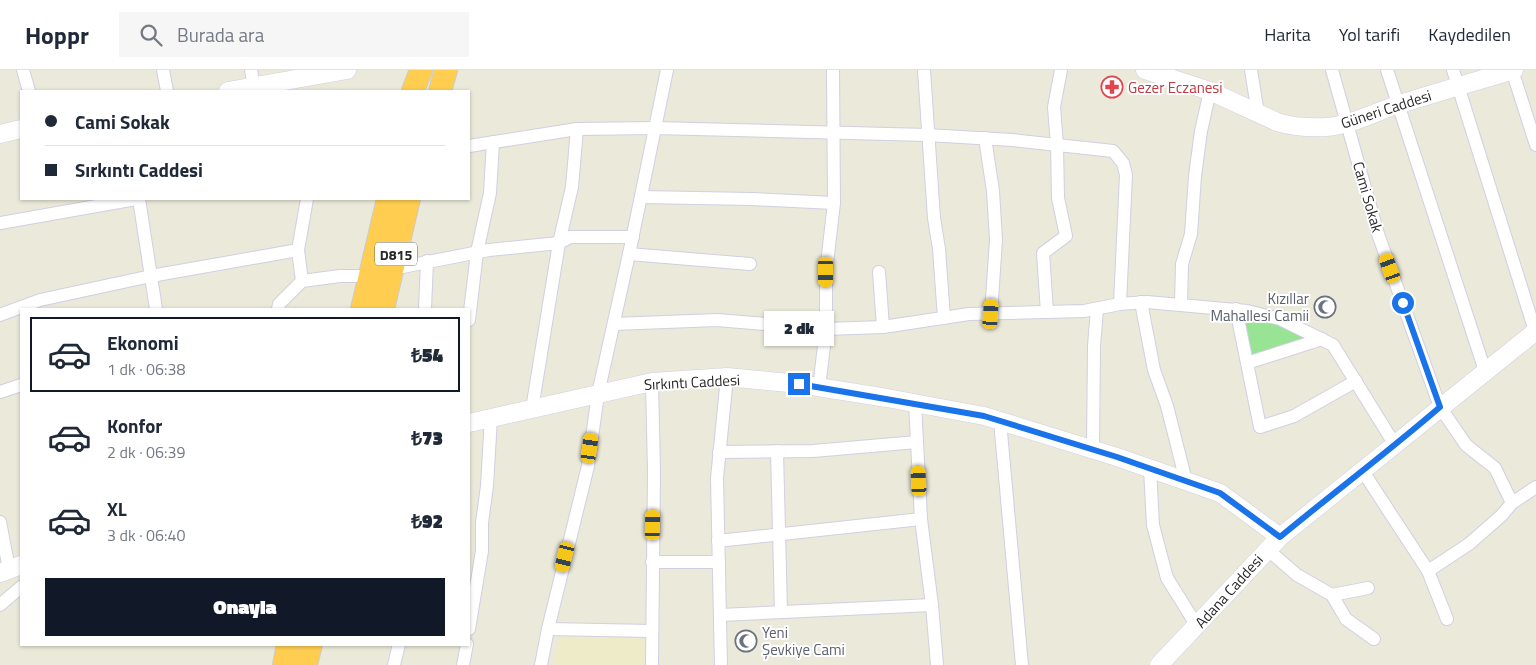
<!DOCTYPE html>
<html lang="tr">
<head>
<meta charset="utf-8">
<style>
	:root { --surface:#fff; --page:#f6f6f7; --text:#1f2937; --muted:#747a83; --line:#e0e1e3; --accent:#111827 }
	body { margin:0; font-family:"Titillium Web",sans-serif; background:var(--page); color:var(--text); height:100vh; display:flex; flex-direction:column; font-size:19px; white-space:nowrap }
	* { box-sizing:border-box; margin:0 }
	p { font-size:16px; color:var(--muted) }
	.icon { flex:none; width:28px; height:28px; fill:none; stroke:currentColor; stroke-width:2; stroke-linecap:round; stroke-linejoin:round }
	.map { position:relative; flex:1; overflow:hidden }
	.side { position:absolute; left:20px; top:238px; width:450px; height:338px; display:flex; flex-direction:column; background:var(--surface); border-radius:0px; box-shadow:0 1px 4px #0004 }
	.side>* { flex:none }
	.top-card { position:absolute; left:20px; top:20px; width:450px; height:110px; border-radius:0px; box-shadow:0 1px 4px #0004; display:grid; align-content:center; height:110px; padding:0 25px; background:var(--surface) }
	.end { position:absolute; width:22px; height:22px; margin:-11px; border:6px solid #1a73e8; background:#fff; box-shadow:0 0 0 2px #fff }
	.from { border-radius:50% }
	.bubble { position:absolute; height:35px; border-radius:0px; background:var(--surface); box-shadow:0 1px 4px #0004; font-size:16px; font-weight:800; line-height:35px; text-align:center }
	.car { position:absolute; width:15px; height:30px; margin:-15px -8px; border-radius:6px; box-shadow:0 0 4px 1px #0007; background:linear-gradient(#f5c518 24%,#345 0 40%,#f5c518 0 76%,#345 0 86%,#f5c518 0) }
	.top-card b { display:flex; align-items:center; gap:18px; height:48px; font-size:19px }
	.top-card b+b { border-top:1px solid var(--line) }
	.top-card i { width:12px; height:12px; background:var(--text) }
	ul { padding:9px 0 0; list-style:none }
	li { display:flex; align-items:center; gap:15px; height:75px; margin:0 10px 8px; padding:0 15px; border:2px solid transparent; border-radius:0px }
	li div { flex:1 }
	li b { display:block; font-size:19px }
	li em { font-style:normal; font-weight:800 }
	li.selected { border-color:var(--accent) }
	li>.icon { width:45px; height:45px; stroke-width:1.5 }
	.primary-button { display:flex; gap:10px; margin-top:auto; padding:10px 25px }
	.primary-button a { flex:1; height:58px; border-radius:0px; background:var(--accent); color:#fff; font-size:20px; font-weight:800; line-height:58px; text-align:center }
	header { display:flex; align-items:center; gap:30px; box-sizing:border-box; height:70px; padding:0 25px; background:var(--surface); border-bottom:1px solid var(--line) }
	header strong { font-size:24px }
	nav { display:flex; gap:28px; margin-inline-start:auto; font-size:18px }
	.search { width:350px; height:45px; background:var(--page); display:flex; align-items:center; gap:12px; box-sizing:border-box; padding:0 18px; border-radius:0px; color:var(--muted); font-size:19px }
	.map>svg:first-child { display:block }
</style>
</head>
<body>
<header>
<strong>Hoppr</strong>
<div class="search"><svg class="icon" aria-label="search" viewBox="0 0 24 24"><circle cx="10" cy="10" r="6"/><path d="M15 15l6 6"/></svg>Burada ara</div>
<nav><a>Harita</a><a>Yol tarifi</a><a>Kaydedilen</a></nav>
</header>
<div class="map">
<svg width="1536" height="595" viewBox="0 0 1536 595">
	<rect width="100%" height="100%" fill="#ebe9d9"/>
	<polygon fill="#eeecc8" points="561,563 645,569 644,595 553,595"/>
	<polygon fill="#98e494" points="1241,247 1261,247 1311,269 1251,287"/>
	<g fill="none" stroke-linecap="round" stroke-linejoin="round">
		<g stroke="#d1cfe2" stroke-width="14">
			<g id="street">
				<polyline points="23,0 29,21"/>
				<polyline points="163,0 167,21"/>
				<polyline points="251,0 254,17"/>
				<polyline points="924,0 934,148 939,179 944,248"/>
				<polyline points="1251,0 1258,44"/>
				<polyline points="1332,0 1378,164 1440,337 1466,375 1495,398 1512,433"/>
				<polyline points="1387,0 1485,301"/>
				<polyline points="1453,0 1535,261"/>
				<polyline points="1512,0 1536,75"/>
				<polyline points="985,68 993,121 996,170 991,244"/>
				<polyline points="469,76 577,59 655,58 927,65 1012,70 1113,81 1123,93 1126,105 1120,234"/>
				<polyline points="641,127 751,129 834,133"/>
				<polyline points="139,129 156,239"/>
				<polyline points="0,153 136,129"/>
				<polyline points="629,184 750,194"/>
				<polyline points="392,199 489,180 559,173 570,167 633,167"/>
				<polyline points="879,202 883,257"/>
				<polyline points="302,211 340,206 370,206"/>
				<polyline points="1141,232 1154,300 1167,336 1186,411"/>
				<polyline points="1181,234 1182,194 1191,164 1195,106 1201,61 1210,21"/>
				<polyline points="278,239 279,234 302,211 298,180 307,129"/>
				<polyline points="425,239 427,191"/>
				<polyline points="1236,239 1260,357 1294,346 1356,311"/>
				<polyline points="1047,242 1043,183 1066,166 1058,128 1057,75 1054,37 1061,0"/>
				<polyline points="0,245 40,230 151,206 298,180"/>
				<polyline points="469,250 477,182 490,123 493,72"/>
				<polyline points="614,254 717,250 826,259 883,257 969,244 1084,241 1120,234 1147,232 1247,241 1280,249 1333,275 1395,375"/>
				<polyline points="1247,293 1322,269"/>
				<polyline points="819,318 826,259 826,202 834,133 833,0"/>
				<polyline points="0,322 21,315"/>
				<polyline points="915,333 921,449 932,535 937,595"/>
				<polyline points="532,339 559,173 572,117 577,59"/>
				<polyline points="1000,351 1022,595"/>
				<polyline points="1093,380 1094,276 1097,239"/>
				<polyline points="777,381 781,542"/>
				<polyline points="719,382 813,381 917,372"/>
				<polyline points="1150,399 1153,455 1167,508 1197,556"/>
				<polyline points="1362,400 1428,501 1447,549"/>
				<polyline points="0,452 9,499"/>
				<polyline points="718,471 921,449"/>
				<polyline points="1267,479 1297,505 1332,525 1368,518"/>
				<polyline points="652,492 719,492"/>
				<polyline points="1428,501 1469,474 1502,445 1512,433 1536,417"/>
				<polyline points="1332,525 1346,549 1374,569"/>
				<polyline points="0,535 21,517"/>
				<polyline points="720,545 932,535"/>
				<polyline points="469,559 482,481 482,453 487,416 491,348"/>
				<polyline points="548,559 652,561"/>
				<polyline points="394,595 399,574"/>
				<polyline points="463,595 467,574"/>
				<polyline points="541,595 548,559 588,396 598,324 629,184 667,0"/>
				<polyline points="652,595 654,401 652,312"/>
				<polyline points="721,595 717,408 727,307"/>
			</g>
		</g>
		<g stroke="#d1cfe2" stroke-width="19">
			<g id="secondary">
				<path d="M1145 0 1210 21 1277 52C1293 57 1310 58 1327 57 1352 55 1377 41 1400 34 1438 22 1476 11 1514 0"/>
				<polyline points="228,21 347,0"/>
				<polyline points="0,64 21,59"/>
				<polyline points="469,353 652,312 727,307 799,314 887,328 984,346 1117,387 1220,423 1280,467"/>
				<polyline points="0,503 21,495"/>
				<polyline points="1159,595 1280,467 1536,261"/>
			</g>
		</g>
		<g stroke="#cbcbcb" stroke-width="24">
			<g id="highway">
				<polyline points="413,21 421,0"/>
				<polyline points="440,21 446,0"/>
				<polyline points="362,239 388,129"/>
				<polyline points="383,239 409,129"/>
				<polyline points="284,595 288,574"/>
				<polyline points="306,595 311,574"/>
			</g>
		</g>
		<use href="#street" stroke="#fff" stroke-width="12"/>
		<use href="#secondary" stroke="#fff" stroke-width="18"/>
		<use href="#highway" stroke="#ffce51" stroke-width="22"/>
	</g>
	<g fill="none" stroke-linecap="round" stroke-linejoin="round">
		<path stroke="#1a73e8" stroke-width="6" d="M799 314 984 346 1117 387 1220 423 1280 467C1333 423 1388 382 1440 337L1403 233"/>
	</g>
	<defs>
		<g id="pharmacy-ring" transform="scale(1.125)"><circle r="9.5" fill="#fff" stroke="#e0444e" stroke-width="1.5"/><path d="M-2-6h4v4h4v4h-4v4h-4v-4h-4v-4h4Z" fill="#e0444e"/></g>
		<g id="mosque-ring" transform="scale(1.125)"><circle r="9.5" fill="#fff" stroke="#6b7280" stroke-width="1.5"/><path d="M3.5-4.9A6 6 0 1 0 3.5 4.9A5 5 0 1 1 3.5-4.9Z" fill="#6b7280"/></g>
	</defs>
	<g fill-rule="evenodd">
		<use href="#pharmacy-ring" x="1112" y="17"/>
		<use href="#mosque-ring" x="1325" y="237"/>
		<use href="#mosque-ring" x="746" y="571"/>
	</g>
	<g text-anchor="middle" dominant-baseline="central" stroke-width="4" stroke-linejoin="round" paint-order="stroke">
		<rect fill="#fff" stroke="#686868" stroke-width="1" x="375" y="172.5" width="42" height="23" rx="4"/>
		<g font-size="14" font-weight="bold" fill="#282828">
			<text x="396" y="184">D815</text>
		</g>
		<g font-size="15" fill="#be3a42" stroke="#fff" text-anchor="start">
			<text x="1128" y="17">Gezer Eczanesi</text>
		</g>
		<g font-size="15" fill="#282828" stroke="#fff">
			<text transform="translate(1386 39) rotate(-18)">Güneri Caddesi</text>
			<text transform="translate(1368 127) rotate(74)">Cami Sokak</text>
			<text transform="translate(692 312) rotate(-3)">Sırkıntı Caddesi</text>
			<text transform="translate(1229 521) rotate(-48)">Adana Caddesi</text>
		</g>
		<g font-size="15" fill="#5b616d" stroke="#fff" text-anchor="end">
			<text x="1309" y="228">Kızıllar<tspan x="1309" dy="17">Mahallesi Camii</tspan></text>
			<text x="762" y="562" text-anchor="start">Yeni<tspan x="762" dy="17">Şevkiye Cami</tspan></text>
		</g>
	</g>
</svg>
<i class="end from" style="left:1403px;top:233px"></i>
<i class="end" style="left:799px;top:314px"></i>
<div class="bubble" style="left:764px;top:241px;width:70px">2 dk</div>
<i class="car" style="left:1390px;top:198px;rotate:340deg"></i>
<i class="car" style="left:826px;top:202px;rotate:180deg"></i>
<i class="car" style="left:991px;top:244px;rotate:4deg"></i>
<i class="car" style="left:590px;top:378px;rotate:8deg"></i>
<i class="car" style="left:919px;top:411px;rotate:357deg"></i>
<i class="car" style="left:653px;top:455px;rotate:1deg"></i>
<i class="car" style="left:565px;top:487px;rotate:194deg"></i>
<div class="top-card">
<b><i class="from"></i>Cami Sokak</b>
<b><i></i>Sırkıntı Caddesi</b>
</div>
<section class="side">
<ul>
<li class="selected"><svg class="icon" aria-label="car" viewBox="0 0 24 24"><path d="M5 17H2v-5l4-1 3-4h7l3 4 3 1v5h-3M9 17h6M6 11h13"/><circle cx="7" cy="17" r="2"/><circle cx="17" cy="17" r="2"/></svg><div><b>Ekonomi</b><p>1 dk · 06:38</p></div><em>₺54</em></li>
<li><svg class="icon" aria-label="car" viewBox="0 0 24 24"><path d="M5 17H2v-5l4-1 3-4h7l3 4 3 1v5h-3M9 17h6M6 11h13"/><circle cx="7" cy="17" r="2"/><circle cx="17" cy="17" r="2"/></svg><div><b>Konfor</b><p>2 dk · 06:39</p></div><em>₺73</em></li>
<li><svg class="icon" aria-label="car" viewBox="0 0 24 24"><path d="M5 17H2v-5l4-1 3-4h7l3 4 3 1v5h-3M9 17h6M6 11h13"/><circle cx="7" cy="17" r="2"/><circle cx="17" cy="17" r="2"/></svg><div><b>XL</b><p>3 dk · 06:40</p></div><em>₺92</em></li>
</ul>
<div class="primary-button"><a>Onayla</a></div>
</section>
</div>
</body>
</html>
